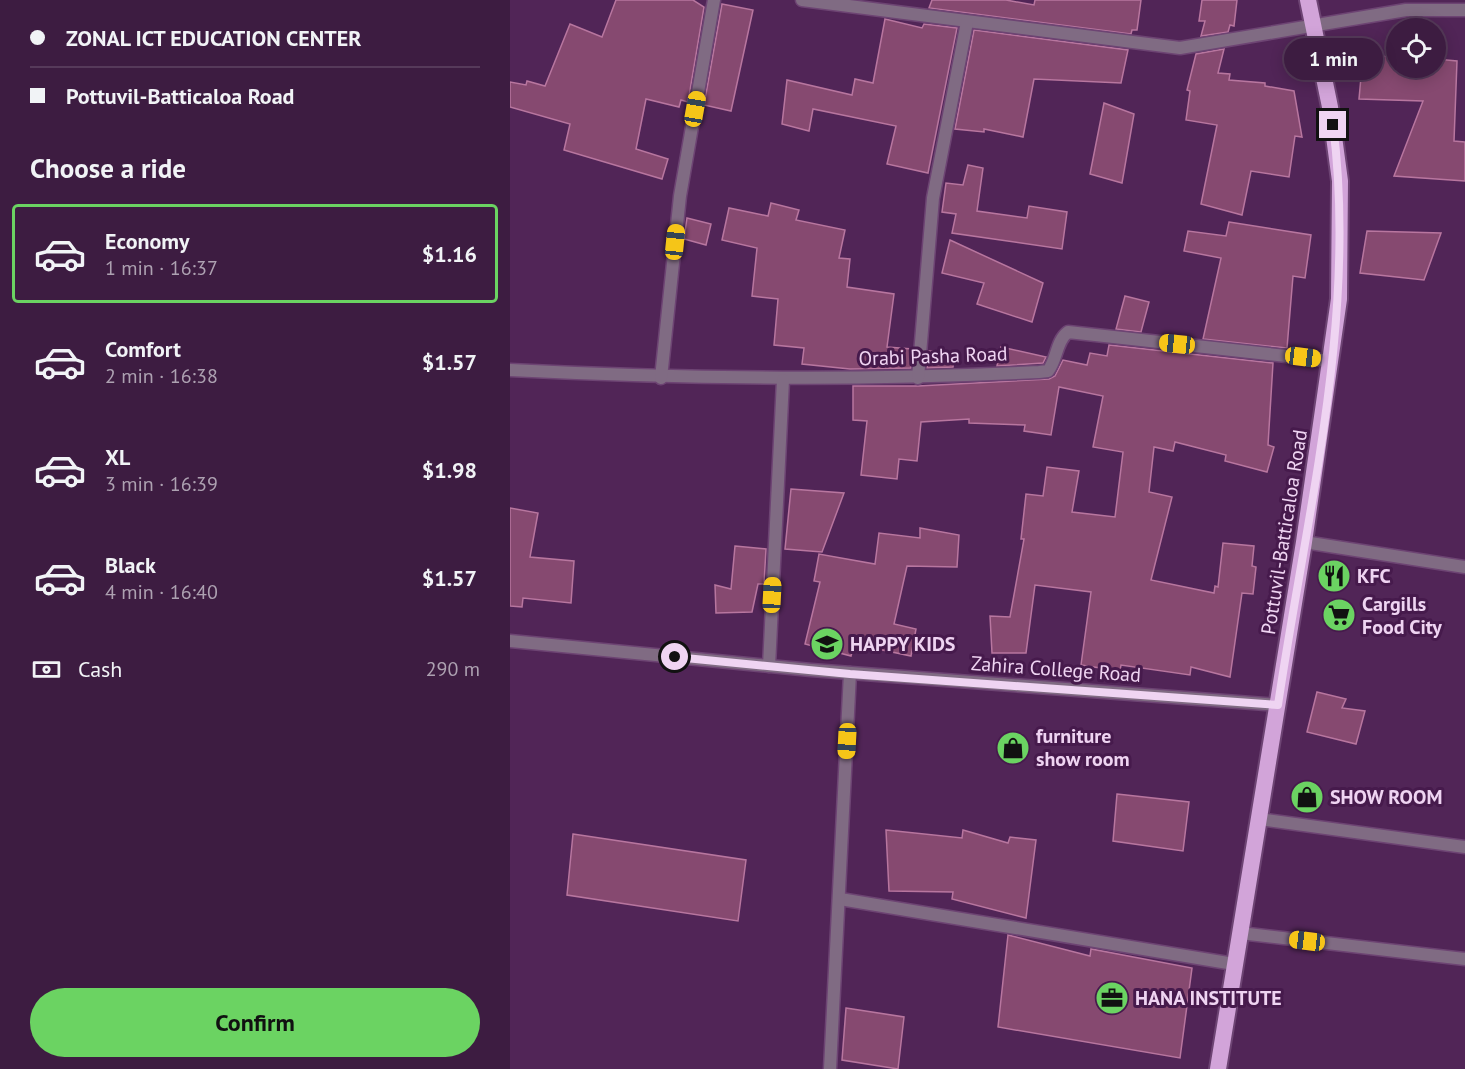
<!DOCTYPE html>
<html lang="en">
<head>
<meta charset="utf-8">
<style>
	:root { --surface:#3d1c41; --page:#48294c; --text:#f1f3f6; --muted:#ada1b1; --line:#563a5a; --accent:#6bd362 }
	body { margin:0; font-family:"PT Sans",sans-serif; background:var(--page); color:var(--text); height:100vh; display:flex; flex-direction:column; font-size:22px; white-space:nowrap }
	* { box-sizing:border-box; margin:0 }
	p { font-size:20px; color:var(--muted) }
	.icon { flex:none; width:33px; height:33px; fill:none; stroke:currentColor; stroke-width:2; stroke-linecap:round; stroke-linejoin:round }
	.map { position:relative; flex:1; overflow:hidden }
	.drawer { display:flex; flex-direction:column; background:var(--surface); width:510px }
	.drawer>* { flex:none }
	.guide { display:grid; align-content:center; height:132px; padding:0 30px; background:var(--surface) }
	.buttons { position:absolute; left:876px; top:18px; display:grid; gap:12px }
	.buttons a { display:grid; place-items:center; width:60px; height:60px; border-radius:50%; background:var(--surface); box-shadow:0 3px 15px #0003,0 0 0 2px var(--line); font-size:30px }
	.end { position:absolute; width:27px; height:27px; margin:-14px; border:8px solid #efd4f2; background:#111; box-shadow:0 0 0 3px #111 }
	.from { border-radius:50% }
	.bubble { position:absolute; height:42px; border-radius:21px; background:var(--surface); box-shadow:0 3px 15px #0003,0 0 0 2px var(--line); font-size:20px; font-weight:700; line-height:42px; text-align:center }
	.car { position:absolute; width:18px; height:36px; margin:-18px -9px; border-radius:8px; box-shadow:0 0 4px 2px #0007; background:linear-gradient(#f5c518 24%,#345 0 40%,#f5c518 0 76%,#345 0 86%,#f5c518 0) }
	.guide b { display:flex; align-items:center; gap:21px; height:57px; font-size:22px }
	.guide b+b { border-top:2px solid var(--line) }
	.guide i { width:15px; height:15px; background:var(--text) }
	ul { padding:0; list-style:none }
	li { display:flex; align-items:center; gap:18px; height:99px; margin:0 12px 9px; padding:0 18px; border:3px solid transparent; border-radius:6px }
	li div { flex:1 }
	li b { display:block; font-size:22px }
	li em { font-style:normal; font-weight:700 }
	li.active { border-color:var(--accent) }
	li>.icon { width:54px; height:54px; stroke-width:1.5 }
	h2 { padding:0 30px; font-size:27px; line-height:72px }
	.pay { display:flex; align-items:center; gap:15px; height:66px; padding:0 30px; font-size:22px }
	.pay p { margin-inline-start:auto }
	.primary-button { display:flex; gap:12px; margin-top:auto; padding:12px 30px }
	.primary-button a { flex:1; height:69px; border-radius:36px; background:var(--accent); color:#111; font-size:24px; font-weight:700; line-height:69px; text-align:center }
	main { display:flex; flex:1; min-height:0 }
	.map>svg:first-child { display:block }
</style>
</head>
<body>
<main>
<section class="drawer">
<div class="guide">
<b><i class="from"></i>ZONAL ICT EDUCATION CENTER</b>
<b><i></i>Pottuvil-Batticaloa Road</b>
</div>
<h2>Choose a ride</h2>
<ul>
<li class="active"><svg class="icon" aria-label="car" viewBox="0 0 24 24"><path d="M5 17H2v-5l4-1 3-4h7l3 4 3 1v5h-3M9 17h6M6 11h13"/><circle cx="7" cy="17" r="2"/><circle cx="17" cy="17" r="2"/></svg><div><b>Economy</b><p>1 min · 16:37</p></div><em>$1.16</em></li>
<li><svg class="icon" aria-label="car" viewBox="0 0 24 24"><path d="M5 17H2v-5l4-1 3-4h7l3 4 3 1v5h-3M9 17h6M6 11h13"/><circle cx="7" cy="17" r="2"/><circle cx="17" cy="17" r="2"/></svg><div><b>Comfort</b><p>2 min · 16:38</p></div><em>$1.57</em></li>
<li><svg class="icon" aria-label="car" viewBox="0 0 24 24"><path d="M5 17H2v-5l4-1 3-4h7l3 4 3 1v5h-3M9 17h6M6 11h13"/><circle cx="7" cy="17" r="2"/><circle cx="17" cy="17" r="2"/></svg><div><b>XL</b><p>3 min · 16:39</p></div><em>$1.98</em></li>
<li><svg class="icon" aria-label="car" viewBox="0 0 24 24"><path d="M5 17H2v-5l4-1 3-4h7l3 4 3 1v5h-3M9 17h6M6 11h13"/><circle cx="7" cy="17" r="2"/><circle cx="17" cy="17" r="2"/></svg><div><b>Black</b><p>4 min · 16:40</p></div><em>$1.57</em></li>
</ul>
<div class="pay"><svg class="icon" aria-label="cash" viewBox="0 0 24 24"><path d="M3 7h18v10H3z"/><circle cx="12" cy="12" r="2"/></svg>Cash<p>290 m</p></div>
<div class="primary-button"><a>Confirm</a></div>
</section>
<div class="map">
<svg width="955" height="1069" viewBox="0 0 955 1069">
	<rect width="100%" height="100%" fill="#512557"/>
	<g fill="#864970" stroke="#b8769f" stroke-width="1.5">
		<polygon points="106,0 183,0 194,7 178,102 171,100 169,107 136,99 126,149 158,159 152,179 54,150 60,124 0,107 0,82 16,85 17,81 35,86 60,24 92,37"/>
		<polygon points="422,0 496,0 524,5 525,0 631,0 627,30 622,30 621,34 419,8"/>
		<polygon points="692,0 727,0 724,26 720,25 718,32 691,36 695,21 689,21"/>
		<polygon points="212,4 243,10 221,111 194,105"/>
		<polygon points="375,19 412,28 414,24 447,28 418,173 377,164 386,126 303,109 299,131 272,124 277,80 342,95 345,79 363,83"/>
		<polygon points="464,30 618,50 611,83 524,79 513,137 474,129 474,132 445,129"/>
		<polygon points="714,49 708,73 720,74 719,80 755,83 755,86 784,91 792,137 785,136 779,177 741,171 732,215 691,204 707,125 676,120 680,91 677,90 686,54"/>
		<polygon points="853,55 886,57 886,68 926,68 926,59 947,61 944,141 955,142 955,181 884,176 913,101 849,99"/>
		<polygon points="594,103 624,114 612,183 580,174"/>
		<polygon points="458,165 473,168 467,211 517,218 519,206 557,212 552,249 442,233 446,214 432,212 436,183 453,185"/>
		<polygon points="261,203 289,210 286,220 335,230 329,258 340,259 337,287 384,294 377,347 402,349 401,368 340,369 292,364 294,348 264,345 268,299 242,296 247,248 212,240 219,208 258,216"/>
		<polygon points="177,218 201,224 196,245 174,239"/>
		<polygon points="719,222 801,235 795,278 783,276 777,348 693,339 711,258 674,251 678,231 716,236"/>
		<polygon points="857,231 931,233 914,280 850,273"/>
		<polygon points="440,240 533,283 522,322 467,304 474,283 432,273"/>
		<polygon points="615,296 639,302 631,332 606,329"/>
		<polygon points="599,345 763,363 758,445 764,447 757,472 715,461 716,455 665,442 663,451 644,447 639,492 662,497 641,580 704,593 705,586 708,587 713,543 744,546 742,566 746,567 743,594 732,593 720,677 681,667 680,675 611,665 610,671 571,665 581,592 525,585 516,653 482,653 480,616 500,617 514,539 511,539 516,494 533,496 537,467 569,471 562,512 605,517 613,452 583,447 593,396 549,387 541,435 514,431 515,425 459,423 459,419 411,422 407,461 389,459 387,479 351,475 357,421 343,420 343,386 408,386 539,379 545,376 553,360 577,365 580,353 597,356"/>
		<polygon points="491,347 536,357 533,363 487,366"/>
		<polygon points="419,351 445,353 443,367 417,368"/>
		<polygon points="281,489 334,493 312,552 275,549"/>
		<polygon points="0,508 28,513 20,557 64,561 61,603 13,598 12,607 0,606"/>
		<polygon points="410,528 449,535 447,567 397,566 384,624 406,629 401,656 344,644 341,656 295,644 310,582 304,581 309,554 365,564 369,533 410,538"/>
		<polygon points="225,546 256,549 254,584 248,584 242,612 206,613 205,585 221,589"/>
		<polygon points="807,692 836,699 832,708 855,711 846,744 797,732"/>
		<polygon points="607,794 679,802 673,851 603,841"/>
		<polygon points="376,830 452,838 453,830 498,843 500,837 526,840 516,918 442,899 443,892 379,891"/>
		<polygon points="63,834 236,860 228,921 57,895"/>
		<polygon points="498,935 580,956 581,949 682,968 670,1058 488,1027"/>
		<polygon points="336,1008 394,1017 388,1069 332,1060"/>
	</g>
	<g fill="none" stroke-linecap="round" stroke-linejoin="round">
		<g stroke="#6d4473" stroke-width="15">
			<g id="minor">
				<polyline points="292,0 670,48 896,10 955,10"/>
				<path d="M0 370C178 379 351 381 529 372L538 371C547 360 546 341 558 332L822 361"/>
				<polyline points="151,378 170,196 204,0"/>
				<polyline points="408,378 423,198 457,22"/>
				<polyline points="794,542 955,567"/>
				<polyline points="0,641 301,670 768,705"/>
				<polyline points="259,666 273,380"/>
				<polyline points="749,819 955,847"/>
				<polyline points="330,899 724,964"/>
				<polyline points="730,933 955,959"/>
				<polyline points="320,1069 340,673"/>
			</g>
		</g>
		<g stroke="#6d4473" stroke-width="20">
			<polyline id="trunk" points="708,1069 794,542 829,299 830,181 820,107 798,0"/>
		</g>
		<use href="#minor" stroke="#806b83" stroke-width="12"/>
		<use href="#trunk" stroke="#d2a4d9" stroke-width="16"/>
	</g>
	<g fill="none" stroke-linecap="round" stroke-linejoin="round">
		<path stroke="#efd4f2" stroke-width="8" d="M165 657 340 674 768 705C796 515 848 318 823 125"/>
	</g>
	<defs>
		<g id="restaurant-disc" transform="scale(1.725)"><circle r="9.5" fill="#6bd362" stroke="#461a4c"/><path d="M-5-6h1v4h1v-4h1v4h1v-4h1v5L-1.5 .5V6h-2V.5L-5-1ZM5-6V6H3V1.5H1.5Q1.5-4 5-6Z" fill="#111"/></g>
		<g id="supermarket-disc" transform="scale(1.725)"><circle r="9.5" fill="#6bd362" stroke="#461a4c"/><path d="M-6-5.5h2.5l.6 2H6L4.5 2H-2.5L-4.4-4H-6ZM-1.5 3.2a1.3 1.3 0 1 0 .1 0ZM3 3.2a1.3 1.3 0 1 0 .1 0Z" fill="#111"/></g>
		<g id="university-disc" transform="scale(1.725)"><circle r="9.5" fill="#6bd362" stroke="#461a4c"/><path d="M0-5L7-2L0 1L-7-2ZM-4 1L0 2.5L4 1V4Q0 6-4 4Z" fill="#111"/></g>
		<g id="shop-disc" transform="scale(1.725)"><circle r="9.5" fill="#6bd362" stroke="#461a4c"/><path d="M-5-2.5h2.3a2.7 3.5 0 0 1 5.4 0H5L5.5 6h-11ZM-1.5-2.5h3a1.5 2.3 0 0 0-3 0Z" fill="#111"/></g>
		<g id="office-disc" transform="scale(1.725)"><circle r="9.5" fill="#6bd362" stroke="#461a4c"/><path d="M-6-3h4V-5.5h4V-3h4V5H-6ZM-1-4.5V-3h2v-1.5ZM-6 0V1H6V0Z" fill="#111"/></g>
	</defs>
	<g fill-rule="evenodd">
		<use href="#restaurant-disc" x="824" y="576"/>
		<use href="#supermarket-disc" x="829" y="615"/>
		<use href="#university-disc" x="317" y="644"/>
		<use href="#shop-disc" x="503" y="748"/>
		<use href="#shop-disc" x="797" y="797"/>
		<use href="#office-disc" x="602" y="998"/>
	</g>
	<g text-anchor="middle" dominant-baseline="central" stroke-width="6" stroke-linejoin="round" paint-order="stroke">
		<g font-size="20" fill="#efd4f2" stroke="#461a4c">
			<text transform="translate(423 356) rotate(-2)">Orabi Pasha Road</text>
			<text transform="translate(774 532) rotate(-81)">Pottuvil-Batticaloa Road</text>
			<text transform="translate(546 669) rotate(4)">Zahira College Road</text>
		</g>
		<g font-size="20" font-weight="bold" fill="#efd4f2" stroke="#461a4c" text-anchor="start">
			<text x="847" y="576">KFC</text>
			<text x="852" y="604">Cargills<tspan x="852" dy="23">Food City</tspan></text>
			<text x="340" y="644">HAPPY KIDS</text>
			<text x="526" y="736">furniture<tspan x="526" dy="23">show room</tspan></text>
			<text x="820" y="797">SHOW ROOM</text>
			<text x="625" y="998">HANA INSTITUTE</text>
		</g>
	</g>
</svg>
<div class="buttons">
<a><svg class="icon" aria-label="locate" viewBox="0 0 24 24"><circle cx="12" cy="12" r="6"/><path d="M12 2v4M12 18v4M2 12h4M18 12h4"/></svg></a>
</div>
<i class="end from" style="left:165px;top:657px"></i>
<i class="end" style="left:823px;top:125px"></i>
<div class="bubble" style="left:774px;top:38px;width:99px">1 min</div>
<i class="car" style="left:185px;top:109px;rotate:10deg"></i>
<i class="car" style="left:165px;top:242px;rotate:6deg"></i>
<i class="car" style="left:667px;top:344px;rotate:276deg"></i>
<i class="car" style="left:793px;top:357px;rotate:97deg"></i>
<i class="car" style="left:262px;top:595px;rotate:3deg"></i>
<i class="car" style="left:337px;top:741px;rotate:183deg"></i>
<i class="car" style="left:797px;top:941px;rotate:277deg"></i>
</div>
</main>
</body>
</html>
